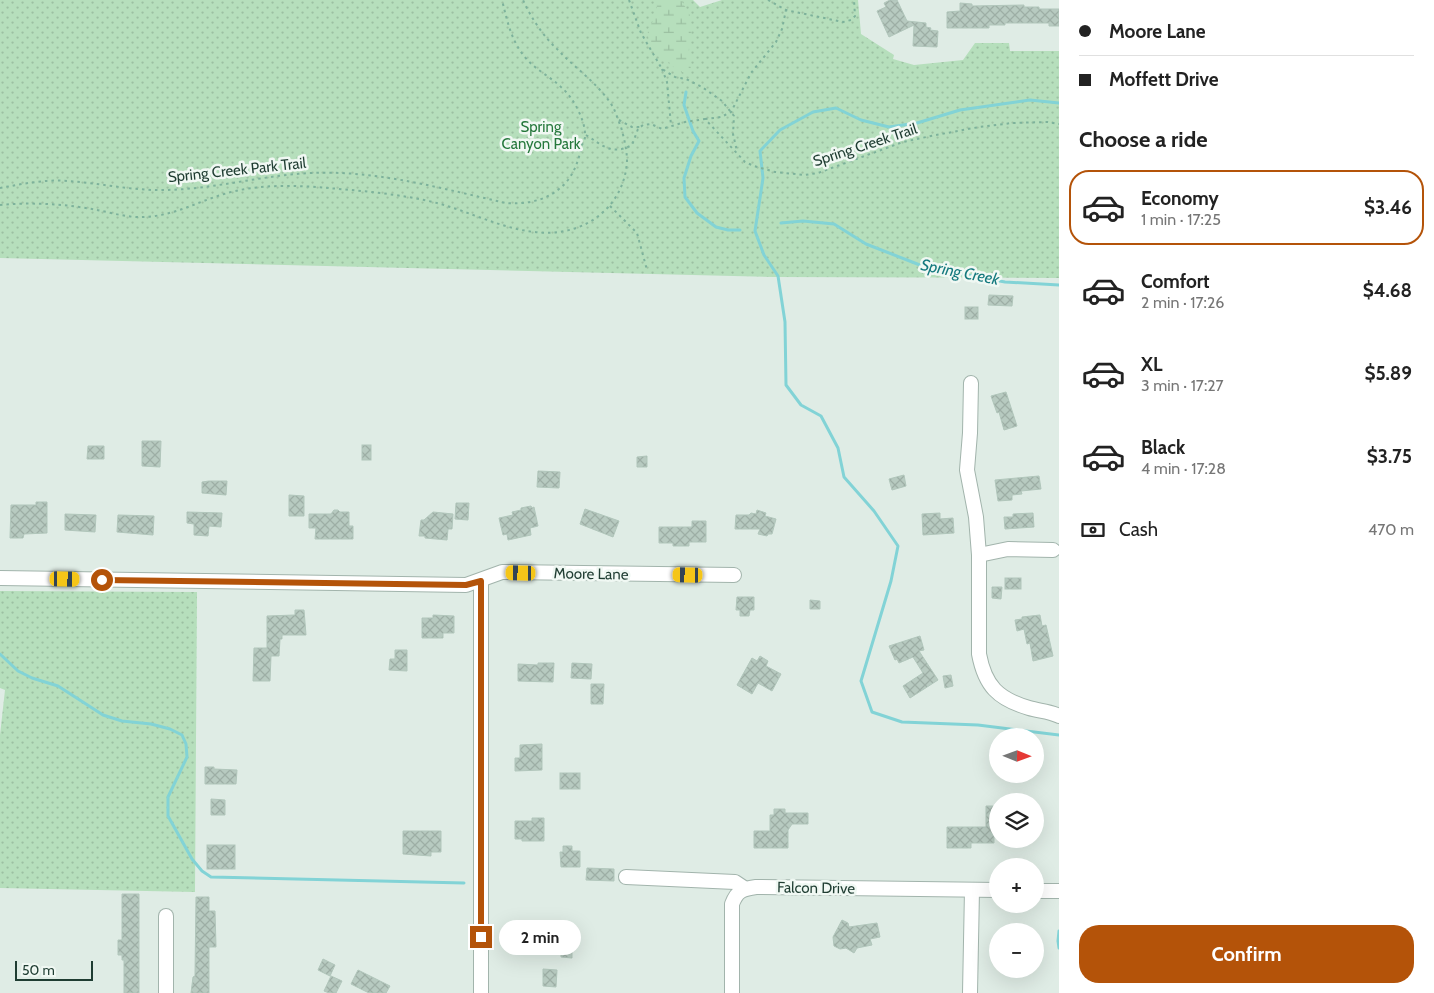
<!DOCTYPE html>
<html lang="en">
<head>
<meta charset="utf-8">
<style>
	:root { --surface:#fff; --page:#f6f6f6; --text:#222; --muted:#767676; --line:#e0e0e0; --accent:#b45309 }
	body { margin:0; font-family:Cabin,sans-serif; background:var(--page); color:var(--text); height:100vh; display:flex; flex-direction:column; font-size:19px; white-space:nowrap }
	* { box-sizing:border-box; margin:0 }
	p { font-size:16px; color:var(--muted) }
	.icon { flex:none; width:28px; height:28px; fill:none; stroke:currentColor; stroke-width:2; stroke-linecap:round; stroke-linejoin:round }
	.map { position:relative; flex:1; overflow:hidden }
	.side { display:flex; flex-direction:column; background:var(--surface); width:375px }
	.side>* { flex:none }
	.guide { display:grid; align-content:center; height:110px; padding:0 20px; background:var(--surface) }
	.needle { width:32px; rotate:91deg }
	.fabs { position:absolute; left:989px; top:728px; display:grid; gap:10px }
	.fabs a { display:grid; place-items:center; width:55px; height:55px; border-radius:50%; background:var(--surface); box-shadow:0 5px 20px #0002; font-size:25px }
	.scale { position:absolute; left:15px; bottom:12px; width:78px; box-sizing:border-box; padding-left:5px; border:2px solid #1f3d32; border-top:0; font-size:14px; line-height:18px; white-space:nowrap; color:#1f3d32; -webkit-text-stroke:4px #f0f8f3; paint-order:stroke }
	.end { position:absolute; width:22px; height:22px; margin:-11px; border:6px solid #b45309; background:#fff; box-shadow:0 0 0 2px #fff }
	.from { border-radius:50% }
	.bubble { position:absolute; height:35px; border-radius:18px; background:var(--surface); box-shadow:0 5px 20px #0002; font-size:16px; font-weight:700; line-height:35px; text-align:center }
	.car { position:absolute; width:15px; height:30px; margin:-15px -8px; border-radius:6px; box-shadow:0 0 4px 1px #0007; background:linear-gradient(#f5c518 24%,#345 0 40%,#f5c518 0 76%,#345 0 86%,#f5c518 0) }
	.guide b { display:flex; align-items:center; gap:18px; height:48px; font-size:19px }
	.guide b+b { border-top:1px solid var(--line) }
	.guide i { width:12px; height:12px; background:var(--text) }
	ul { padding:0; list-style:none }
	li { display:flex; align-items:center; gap:15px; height:75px; margin:0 10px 8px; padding:0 10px; border:2px solid transparent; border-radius:20px }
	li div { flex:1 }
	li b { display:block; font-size:19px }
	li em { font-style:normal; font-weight:700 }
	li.current { border-color:var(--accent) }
	li>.icon { width:45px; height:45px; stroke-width:1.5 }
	h2 { padding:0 20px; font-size:22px; line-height:60px }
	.pay { display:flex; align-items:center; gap:12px; height:55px; padding:0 20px; font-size:19px }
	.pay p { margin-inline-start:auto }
	.primary-button { display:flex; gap:10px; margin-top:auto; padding:10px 20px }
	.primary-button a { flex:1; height:58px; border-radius:20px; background:var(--accent); color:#fff; font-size:20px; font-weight:700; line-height:58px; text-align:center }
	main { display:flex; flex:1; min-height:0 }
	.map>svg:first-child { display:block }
</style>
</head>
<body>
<main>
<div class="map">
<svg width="1059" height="993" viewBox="0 0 1059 993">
	<defs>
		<pattern id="grass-dots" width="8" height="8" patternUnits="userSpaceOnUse" patternTransform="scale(1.25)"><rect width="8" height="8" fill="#b6dfbc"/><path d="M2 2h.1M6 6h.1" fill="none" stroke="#9cc0a2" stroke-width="1.8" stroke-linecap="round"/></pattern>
		<pattern id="wetland-marsh" width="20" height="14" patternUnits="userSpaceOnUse" patternTransform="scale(1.25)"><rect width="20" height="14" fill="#b6dfbc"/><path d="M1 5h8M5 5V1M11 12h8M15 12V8" fill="none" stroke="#9cc0a2"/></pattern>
		<pattern id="building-cross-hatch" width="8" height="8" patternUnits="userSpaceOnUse" patternTransform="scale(1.25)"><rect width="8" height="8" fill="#b7cac0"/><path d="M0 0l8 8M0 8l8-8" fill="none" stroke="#9daea5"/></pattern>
	</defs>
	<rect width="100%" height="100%" fill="#dfece5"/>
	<g fill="url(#grass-dots)">
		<polygon points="0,0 693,0 700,7 722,0 858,0 861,34 894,55 893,59 914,65 963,60 975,43 1009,43 1010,51 1059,51 1059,278 774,277 0,258"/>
		<polygon points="0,591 197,592 195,892 0,888 0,735 5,690 0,688"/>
	</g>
	<path fill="url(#wetland-marsh)" d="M657 0H681L690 15 691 36 689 51 691 71 689 75C674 70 645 48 648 30 649 25 654 21 656 16 657 11 657 5 657 0Z"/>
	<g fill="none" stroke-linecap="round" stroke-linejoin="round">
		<g stroke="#82d3d6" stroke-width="3">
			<polyline points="686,92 684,105 693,131 699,141 691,156 684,178 685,197 697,213 716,227 728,230 740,230"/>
			<polyline points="1059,103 1030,100 960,110 917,123 889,127 861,120 836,108 813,112 780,130 760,151 763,178 755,231 764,255 778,276 785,322 786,385 801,405 821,416 838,448 844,477 874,511 898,546 891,581 861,681 872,712 902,722 978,725 1059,735"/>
			<polyline points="781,223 803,221 834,224 866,244 925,267 1005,282 1059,285"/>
			<polyline points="0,654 18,671 32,678 58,686 103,715 122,721 151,724 170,729 182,735 186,744 187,757 168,797 168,816 192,859 202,871 211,877 464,883"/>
			<polyline points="1059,931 1058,941 1059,948"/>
		</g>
	</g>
	<g fill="url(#building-cross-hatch)" stroke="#b1c6bb">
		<polygon points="890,0 897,0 907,21 926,23 926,27 931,28 930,30 938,31 937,47 913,46 914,25 889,37 877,11 886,7 884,3"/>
		<polygon points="960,3 972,4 972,6 1024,5 1024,7 1039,7 1039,9 1059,9 1059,26 1049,26 1049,23 1005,23 1005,25 989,25 989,28 947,28 947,12 960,11"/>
		<polygon points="989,295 1013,296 1012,306 988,305"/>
		<rect x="965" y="307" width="13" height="12"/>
		<polygon points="1006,392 1017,426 1004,430 999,412 997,413 991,396"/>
		<polygon points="142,441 161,441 160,467 142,466"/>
		<rect x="362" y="445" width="9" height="15"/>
		<polygon points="88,446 104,446 104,459 87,459"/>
		<polygon points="647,456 647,467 637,467 637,457"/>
		<polygon points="538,471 560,472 559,488 537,487"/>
		<polygon points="904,475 906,486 892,490 889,479"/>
		<polygon points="1039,476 1041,489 1021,491 1022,494 1012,495 1012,500 998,501 995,480"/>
		<polygon points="209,481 227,481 226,495 202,493 202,482"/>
		<polygon points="289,495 304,496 304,516 289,516"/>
		<polygon points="36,502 47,502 47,533 24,534 23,538 10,538 11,505 36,505"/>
		<polygon points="456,503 469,503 468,520 455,519"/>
		<polygon points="531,506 532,508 534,507 538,526 530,528 531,535 508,540 507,534 503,535 499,518 513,515 512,512 521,510 521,508"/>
		<polygon points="585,509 619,521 613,537 580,524"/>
		<polygon points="334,510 338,510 340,512 349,512 349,526 353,526 353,539 315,539 316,528 309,528 309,514 331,514"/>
		<polygon points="757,510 766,513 765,516 776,519 772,534 768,534 767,536 758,534 760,529 735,529 736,515 749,515 751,513 756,514"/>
		<polygon points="187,512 222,513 221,527 209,526 208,536 194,535 194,524 187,523"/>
		<polygon points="433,512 453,514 452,529 448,529 447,540 425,538 425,536 419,536 421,520 424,520"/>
		<polygon points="940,513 940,519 953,518 954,533 923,535 922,514"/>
		<polygon points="1033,513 1034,527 1005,529 1004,517 1013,517 1013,514"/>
		<polygon points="65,514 96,515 95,532 65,530"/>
		<polygon points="118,515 154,516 153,535 117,532"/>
		<polygon points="692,521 706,521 706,542 689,542 689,546 673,546 673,543 659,543 659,527 692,527"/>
		<rect x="1005" y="578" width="16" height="11"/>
		<polygon points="992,587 1002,587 1001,599 992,598"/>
		<polygon points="737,597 754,597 754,610 750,610 749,616 740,616 740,610 736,610"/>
		<polygon points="810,600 820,601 820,609 810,609"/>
		<polygon points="295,610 304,610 306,635 282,635 282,639 280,639 279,656 271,656 270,681 253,681 254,648 267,648 267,616 295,615"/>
		<polygon points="433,615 454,616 454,633 443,633 443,638 422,638 422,618 433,618"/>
		<polygon points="1040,615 1042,626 1046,625 1053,656 1033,661 1030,643 1027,644 1024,629 1017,631 1015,620 1022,619 1022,617"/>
		<polygon points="920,636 924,650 919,651 938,680 910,698 903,686 923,673 913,657 899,663 897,659 895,660 889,646"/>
		<polygon points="395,650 407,650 407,671 389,670 390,659 395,659"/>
		<polygon points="760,656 768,661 766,666 781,674 772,691 758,683 752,694 737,685 752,658 757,661"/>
		<polygon points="538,663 554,663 553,682 518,681 518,664 538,665"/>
		<polygon points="572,663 592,664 591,679 571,678"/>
		<polygon points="951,675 953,686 945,688 943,676"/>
		<polygon points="591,684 604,684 603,704 591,704"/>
		<polygon points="542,744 542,770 515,771 515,758 520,758 520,745"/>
		<polygon points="205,767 214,767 214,769 237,770 236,784 205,784"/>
		<rect x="560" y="773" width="20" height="16"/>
		<polygon points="211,799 225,800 225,815 211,815"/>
		<polygon points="986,806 998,806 998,831 994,831 994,843 971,843 971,848 947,848 947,827 986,827"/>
		<polygon points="774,809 785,809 785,813 808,813 808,824 792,824 788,830 788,848 754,848 754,831 770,831 770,815 774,815"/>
		<polygon points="532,818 544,818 544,841 522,841 522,839 515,839 515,821 532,821"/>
		<polygon points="403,831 441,831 441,852 431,852 431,856 403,854"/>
		<rect x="207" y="845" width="28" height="24"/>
		<polygon points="563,846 572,846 572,851 580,851 580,867 561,867 560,852 563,852"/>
		<polygon points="587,868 614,869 614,881 586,880"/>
		<polygon points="122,894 139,894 139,993 124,993 124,960 122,960 122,955 118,955 118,940 122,940"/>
		<polygon points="196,897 209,897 209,911 215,911 216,947 209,947 209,993 191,993 193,977 195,976"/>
		<polygon points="842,920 848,923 849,927 877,923 880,937 870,939 872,945 857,948 854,953 846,948 840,949 834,946 833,937"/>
		<polygon points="534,923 549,923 549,933 552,933 552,947 518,947 518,933 534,932"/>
		<polygon points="561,945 572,945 572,958 561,957"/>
		<polygon points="323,959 335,965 330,976 318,970"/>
		<polygon points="543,969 557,970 556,987 543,986"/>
		<polygon points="358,970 390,986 386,993 369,993 351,984"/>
		<polygon points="331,976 342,981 336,993 329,993 324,991"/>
	</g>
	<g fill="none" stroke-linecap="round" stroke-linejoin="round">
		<g stroke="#a2b4ac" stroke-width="16">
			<g id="minor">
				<path d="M971 383 970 433 967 470 976 517 979 555V654C985 686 998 699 1029 708 1039 711 1050 711 1059 716"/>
				<polyline points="979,555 1008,549 1053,550"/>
				<polyline points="0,578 466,585 502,572 734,575"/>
				<polyline points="626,877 735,882 744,888"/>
				<polyline points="1035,891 1059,891"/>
				<polyline points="166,993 166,916"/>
				<polyline points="481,993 481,581"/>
				<path d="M732 993V904C737 891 742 889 756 887L998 890"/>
				<polyline points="970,993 972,890"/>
			</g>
		</g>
		<g stroke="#7db29b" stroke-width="2" stroke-dasharray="2.5 4" stroke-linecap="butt">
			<polyline points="629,0 641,33 662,69 675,77 686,79 702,87 722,101 734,116 733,134 737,151"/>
			<polyline points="768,0 786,10 843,22 851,20 855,16 854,0"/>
			<polyline points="662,69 667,82 671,125"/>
			<polyline points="705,119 721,117 731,112 751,73 776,42 782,29 786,10"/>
			<polyline points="619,120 632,127 640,127"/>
			<path d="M586 135C602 145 612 156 632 145L638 129 643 125 651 124 662 129 685 122 705 119 745 162 754 166 775 172 805 175 818 173 903 142 931 136 979 127 1012 123 1048 122 1059 124"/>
			<path d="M0 188C22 184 45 179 68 181 100 183 133 191 166 190 215 189 263 175 312 173 378 170 443 189 506 203 529 205 553 199 568 180 576 169 579 158 582 145 583 142 586 138 585 134 585 120 573 97 562 88 550 76 535 70 524 56 511 40 507 20 502 0"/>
			<path d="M0 205C30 202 63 204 92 209 109 212 127 218 144 217 173 216 197 202 224 194 256 184 295 185 328 188 363 191 399 194 433 202 475 212 520 240 565 231 600 224 625 197 627 161 627 150 624 138 621 127 618 120 616 113 613 107 599 84 576 69 558 50 544 37 531 18 523 0"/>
			<polyline points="610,206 637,233 647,270"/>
		</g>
		<use href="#minor" stroke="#fff" stroke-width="14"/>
	</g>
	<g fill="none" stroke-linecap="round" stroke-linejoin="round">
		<polyline stroke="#b45309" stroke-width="6" points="102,580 466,585 481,581 481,937"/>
	</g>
	<g text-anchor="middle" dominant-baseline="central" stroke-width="5" stroke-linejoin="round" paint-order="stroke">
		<g font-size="15" fill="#25783c" stroke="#f0f8f3">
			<text x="541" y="127">Spring<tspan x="541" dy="17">Canyon Park</tspan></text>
		</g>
		<g font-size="15" fill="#1f3d32" stroke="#f0f8f3">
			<text transform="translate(865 145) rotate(-18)">Spring Creek Trail</text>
			<text transform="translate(237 170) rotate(-6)">Spring Creek Park Trail</text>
			<text transform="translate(591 574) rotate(1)">Moore Lane</text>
			<text transform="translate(816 888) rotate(1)">Falcon Drive</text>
		</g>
		<g font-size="16" font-style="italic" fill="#14797e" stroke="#f0f8f3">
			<text transform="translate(960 272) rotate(11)">Spring Creek</text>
		</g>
	</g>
</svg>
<div class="fabs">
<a><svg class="needle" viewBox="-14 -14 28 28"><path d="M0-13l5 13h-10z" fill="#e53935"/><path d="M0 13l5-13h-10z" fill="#767676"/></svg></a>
<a><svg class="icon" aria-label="layers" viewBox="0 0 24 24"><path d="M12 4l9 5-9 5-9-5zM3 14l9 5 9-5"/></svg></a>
<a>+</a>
<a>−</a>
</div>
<div class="scale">50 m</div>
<i class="end from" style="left:102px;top:580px"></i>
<i class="end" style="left:481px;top:937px"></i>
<div class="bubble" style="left:499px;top:920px;width:82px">2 min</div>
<i class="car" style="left:521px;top:573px;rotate:271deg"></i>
<i class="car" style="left:688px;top:575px;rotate:271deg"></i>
<i class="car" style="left:65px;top:579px;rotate:91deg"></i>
</div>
<section class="side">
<div class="guide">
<b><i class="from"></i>Moore Lane</b>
<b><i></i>Moffett Drive</b>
</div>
<h2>Choose a ride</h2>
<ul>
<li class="current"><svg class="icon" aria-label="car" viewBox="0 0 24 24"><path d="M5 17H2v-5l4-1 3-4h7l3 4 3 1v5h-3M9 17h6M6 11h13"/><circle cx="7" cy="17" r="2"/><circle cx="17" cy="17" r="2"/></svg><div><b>Economy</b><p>1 min · 17:25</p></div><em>$3.46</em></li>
<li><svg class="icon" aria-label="car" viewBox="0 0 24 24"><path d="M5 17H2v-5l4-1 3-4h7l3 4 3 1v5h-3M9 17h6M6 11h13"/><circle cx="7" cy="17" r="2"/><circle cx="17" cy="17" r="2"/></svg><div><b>Comfort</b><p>2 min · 17:26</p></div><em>$4.68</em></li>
<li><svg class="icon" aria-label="car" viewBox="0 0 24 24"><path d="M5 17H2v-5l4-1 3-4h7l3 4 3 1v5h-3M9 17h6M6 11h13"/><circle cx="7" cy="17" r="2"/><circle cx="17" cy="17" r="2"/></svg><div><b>XL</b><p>3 min · 17:27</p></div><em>$5.89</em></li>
<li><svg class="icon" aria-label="car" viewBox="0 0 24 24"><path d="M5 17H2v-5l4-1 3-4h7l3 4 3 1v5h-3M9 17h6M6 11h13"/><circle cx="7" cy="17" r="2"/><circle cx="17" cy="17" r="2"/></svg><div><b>Black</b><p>4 min · 17:28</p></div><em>$3.75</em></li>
</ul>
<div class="pay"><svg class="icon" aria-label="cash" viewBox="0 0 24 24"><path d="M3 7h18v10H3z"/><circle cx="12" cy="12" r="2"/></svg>Cash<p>470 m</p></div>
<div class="primary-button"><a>Confirm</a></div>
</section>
</main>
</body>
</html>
